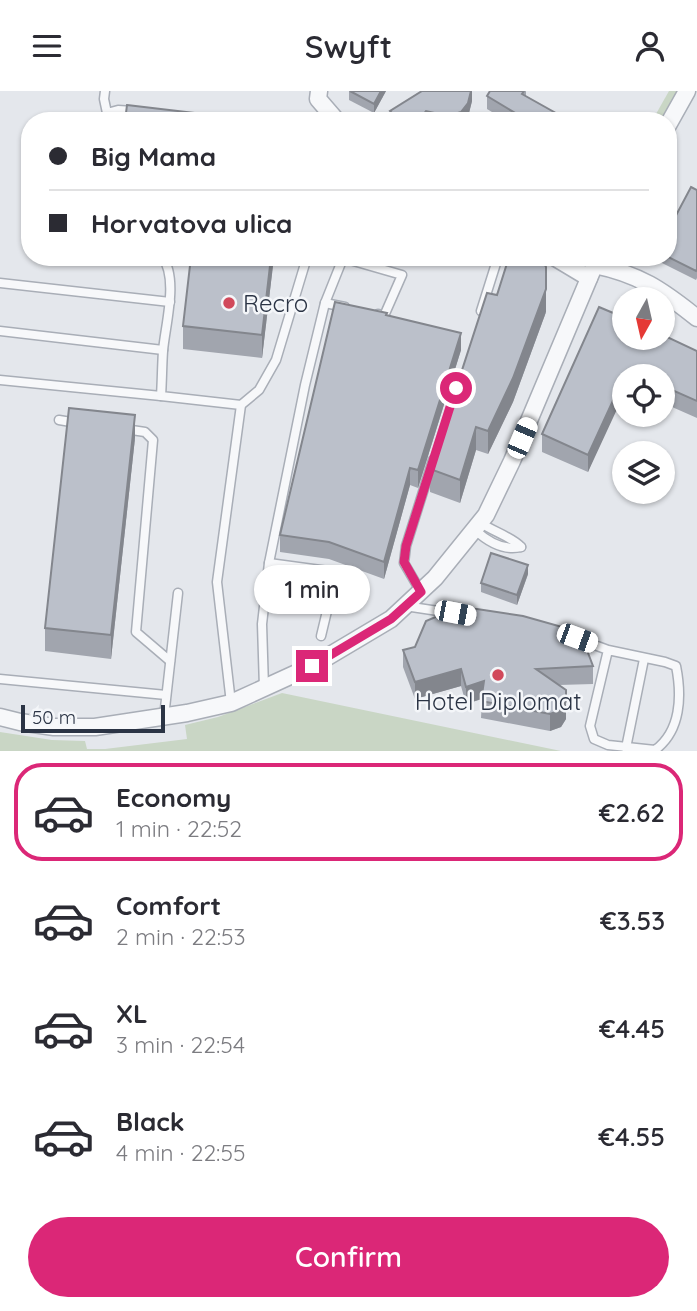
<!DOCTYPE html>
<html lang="en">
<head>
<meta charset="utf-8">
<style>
	:root { --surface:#fff; --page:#f2f2f3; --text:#2b2b33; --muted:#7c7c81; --line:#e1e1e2; --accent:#db2777 }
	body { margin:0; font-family:Quicksand,sans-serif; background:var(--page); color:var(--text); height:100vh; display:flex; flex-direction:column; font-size:26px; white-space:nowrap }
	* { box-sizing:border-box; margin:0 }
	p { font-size:23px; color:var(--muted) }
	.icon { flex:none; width:38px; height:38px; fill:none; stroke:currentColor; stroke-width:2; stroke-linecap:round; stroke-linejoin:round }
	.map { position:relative; height:660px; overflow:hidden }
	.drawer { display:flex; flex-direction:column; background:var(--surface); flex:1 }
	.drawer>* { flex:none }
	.hud { position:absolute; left:21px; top:21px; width:656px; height:154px; border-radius:28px; box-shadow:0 2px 5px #0004; display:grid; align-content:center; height:154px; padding:0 28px; background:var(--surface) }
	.needle { width:46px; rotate:188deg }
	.controls { position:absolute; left:612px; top:196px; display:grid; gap:14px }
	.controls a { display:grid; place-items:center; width:63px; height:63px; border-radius:50%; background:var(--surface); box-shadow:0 2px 5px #0004; font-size:35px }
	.scale { position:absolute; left:21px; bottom:18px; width:144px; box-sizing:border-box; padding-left:7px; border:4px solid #2b3445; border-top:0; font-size:19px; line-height:24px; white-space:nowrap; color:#2b3445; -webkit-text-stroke:5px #f4f6f9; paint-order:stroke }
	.end { position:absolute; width:32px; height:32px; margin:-16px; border:9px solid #db2777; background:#fff; box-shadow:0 0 0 4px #fff }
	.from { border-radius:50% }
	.bubble { position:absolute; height:49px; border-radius:24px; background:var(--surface); box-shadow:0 2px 5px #0004; font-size:23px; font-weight:600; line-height:49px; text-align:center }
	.car { position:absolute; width:21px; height:42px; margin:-21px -10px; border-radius:9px; box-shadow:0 0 5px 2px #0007; background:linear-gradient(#fff 24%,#345 0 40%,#fff 0 76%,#345 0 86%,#fff 0) }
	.hud b { display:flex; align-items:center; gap:24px; height:66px; font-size:26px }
	.hud b+b { border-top:2px solid var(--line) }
	.hud i { width:18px; height:18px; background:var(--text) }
	ul { padding:12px 0 0; list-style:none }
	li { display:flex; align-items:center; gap:21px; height:98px; margin:0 14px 10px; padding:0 14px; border:4px solid transparent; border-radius:28px }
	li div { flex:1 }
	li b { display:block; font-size:26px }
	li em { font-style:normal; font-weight:600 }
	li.on { border-color:var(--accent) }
	li>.icon { width:63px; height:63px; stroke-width:1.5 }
	.cta { display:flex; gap:14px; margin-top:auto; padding:14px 28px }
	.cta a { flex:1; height:80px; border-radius:42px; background:var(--accent); color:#fff; font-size:28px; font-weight:600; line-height:80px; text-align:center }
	header { display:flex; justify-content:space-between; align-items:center; height:91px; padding:0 28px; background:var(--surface); font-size:32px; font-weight:600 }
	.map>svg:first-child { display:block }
</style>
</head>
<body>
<header><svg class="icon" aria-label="menu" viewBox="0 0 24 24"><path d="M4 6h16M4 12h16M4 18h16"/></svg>Swyft<svg class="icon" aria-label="person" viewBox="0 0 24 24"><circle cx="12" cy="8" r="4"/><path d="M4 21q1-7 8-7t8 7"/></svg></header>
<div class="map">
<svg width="697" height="660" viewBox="0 0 697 660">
	<rect width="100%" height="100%" fill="#e4e7ec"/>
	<g fill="#c9d6c5">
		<polygon points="669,0 679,0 662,30 652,30"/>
		<polygon points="282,602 561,660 0,660 0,641 52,649 85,650 87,658 105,658 187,648 185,634 218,626"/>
	</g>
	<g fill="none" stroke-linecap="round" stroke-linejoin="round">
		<g stroke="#a9aeb7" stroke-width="11">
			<g id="lane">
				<polyline points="105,0 104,8 107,22"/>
				<polyline points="105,30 107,22 118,19 134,20"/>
				<path d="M162 166C179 187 165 235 163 260 162 275 162 290 161 305L241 314"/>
				<polyline points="0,192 170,211"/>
				<polyline points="325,212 345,216"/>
				<polyline points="481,220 498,166"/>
				<polyline points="0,240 163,259"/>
				<polyline points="0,289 161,305"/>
				<polyline points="59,329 77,332"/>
				<polyline points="125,338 145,341 153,349 136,541 170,570"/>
				<path d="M481 432C492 440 514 447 521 456"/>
				<path d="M475 439C487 450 504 460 521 456"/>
				<polyline points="269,472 328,480 332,486 333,495 321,545"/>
				<polyline points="421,501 404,472 406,455 433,369"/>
				<polyline points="405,515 458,523"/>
				<path d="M573 546 608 559 590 635 594 648 608 654 655 659C681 640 682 605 676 575L665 571 608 559"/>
				<polyline points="0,588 166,604"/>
				<polyline points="264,597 262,533 269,472 305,294 325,212 343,167 402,184 384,225 378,223"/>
				<polyline points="231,612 217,491 241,314 259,299 276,269 307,166"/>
				<polyline points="164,626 178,502"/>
				<polyline points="626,657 644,568"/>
			</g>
		</g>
		<g stroke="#a9aeb7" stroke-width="19">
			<g id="street">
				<polyline points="319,0 318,8 337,30"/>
				<polyline points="668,34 687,0"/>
				<polyline points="554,166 589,187"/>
				<path d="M594 174C639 183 662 199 697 227"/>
				<polyline points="0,626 20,631 54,636 95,636 187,622 231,612 312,575 391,528 435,487 486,424 512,370 598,166"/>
			</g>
		</g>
		<use href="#lane" stroke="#f7f8fa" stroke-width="8"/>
		<use href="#street" stroke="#f7f8fa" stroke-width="16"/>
	</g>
	<g fill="#a1a5ae">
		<polygon points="349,0 386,0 374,22 349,9"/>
		<polygon points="472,0 472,10 468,26 465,30 390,30 390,20"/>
		<polygon points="526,0 526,6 570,30 507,30 487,18 487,5"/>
		<polygon points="697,99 697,187 696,189 650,166 668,166 672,132"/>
		<polygon points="191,166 274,166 262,267 183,258 183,235"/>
		<polygon points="599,216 697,260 697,327 663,312 663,285 625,285 588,381 542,361 542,343"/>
		<polygon points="546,221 513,311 488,363 476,359 460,412 430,401 430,378"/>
		<polygon points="387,225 461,259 418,397 410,394 384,488 329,468 280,461 280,444"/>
		<polygon points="135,347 111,568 45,560 45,537"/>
		<polygon points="528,483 517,514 481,501 481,492"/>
		<polygon points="403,559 593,575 593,593 559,594 566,599 566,628 561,636 550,640 481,627 482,608 466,613 461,595 415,608 403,576"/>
	</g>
	<g fill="#83868d">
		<polygon points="381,0 386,0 374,22 374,13"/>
		<polygon points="471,0 472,0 472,10 468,26 465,30 448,30 448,25"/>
		<polygon points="426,20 426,30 418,30"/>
		<polygon points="271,166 274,166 262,267 262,244"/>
		<polygon points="546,198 546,221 513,311 488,363 488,340"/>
		<polygon points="461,242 461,259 418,397 418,379"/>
		<polygon points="627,279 627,285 625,285 625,301 588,381 588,364"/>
		<polygon points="135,324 135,347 111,568 111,544"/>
		<polygon points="476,336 476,359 460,412 460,389"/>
		<polygon points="410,377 410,394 384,488 384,471"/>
		<polygon points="528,474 528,483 517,514 517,504"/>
		<polygon points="461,578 461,595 415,608 415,591"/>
		<polygon points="484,590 484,607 466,613 466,596"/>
		<polygon points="566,610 566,628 561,636 550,640 550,623"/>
	</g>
	<g fill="#bbc0ca" stroke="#83868d" stroke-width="2">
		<polygon points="350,0 381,0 374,13"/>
		<polygon points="422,0 471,0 468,12 461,21 448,25 426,20 418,30 399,30 390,20"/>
		<polygon points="490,0 524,0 522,3 570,30 524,30 525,28 487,5"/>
		<polygon points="127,14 263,30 125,30"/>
		<polygon points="691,96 697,99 697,178 696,180 668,166 668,130 672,132"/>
		<polygon points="191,166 271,166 262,244 183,235"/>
		<polygon points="509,166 541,166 546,176 546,198 513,287 488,340 476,336 460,389 430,378 487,202 497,204"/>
		<polygon points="335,211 387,222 386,224 461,242 418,379 410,377 384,471 329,451 280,444"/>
		<polygon points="599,216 625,227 625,247 663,247 663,244 697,260 697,310 663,295 663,285 641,285 627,279 588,364 542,343"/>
		<polygon points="69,317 135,324 111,544 45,537"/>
		<polygon points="491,462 528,474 517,504 481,492"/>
		<polygon points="457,517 477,518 523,525 580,541 593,575 536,578 566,599 566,610 561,619 550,623 481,610 484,590 466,596 461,578 415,591 403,559 415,556 426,530"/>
	</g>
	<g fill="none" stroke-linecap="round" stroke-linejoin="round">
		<polyline stroke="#db2777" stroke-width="9" points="312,575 391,528 421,501 404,471 406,455 456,297"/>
	</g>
	<g fill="#d1495b" stroke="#f4f6f9" stroke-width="2.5">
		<circle cx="229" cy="212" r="7"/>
		<circle cx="498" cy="584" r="7"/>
	</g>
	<g text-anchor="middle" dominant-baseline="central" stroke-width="5" stroke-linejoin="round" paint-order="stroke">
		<g font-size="24" fill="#2b3445" stroke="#f4f6f9" text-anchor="start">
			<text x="243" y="212">Recro</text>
			<text x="498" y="610" text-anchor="middle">Hotel Diplomat</text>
		</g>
	</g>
</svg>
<div class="controls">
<a><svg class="needle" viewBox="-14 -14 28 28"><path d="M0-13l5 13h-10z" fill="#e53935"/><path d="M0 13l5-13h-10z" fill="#7c7c81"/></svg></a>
<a><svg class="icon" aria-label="locate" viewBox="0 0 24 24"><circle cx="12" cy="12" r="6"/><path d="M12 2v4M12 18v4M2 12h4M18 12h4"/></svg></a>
<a><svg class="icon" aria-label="layers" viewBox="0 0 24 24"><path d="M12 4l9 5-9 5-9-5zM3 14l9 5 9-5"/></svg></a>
</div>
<div class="scale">50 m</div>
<i class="end from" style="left:456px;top:297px"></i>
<i class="end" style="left:312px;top:575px"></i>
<div class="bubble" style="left:254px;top:474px;width:116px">1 min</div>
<i class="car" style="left:522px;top:347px;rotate:23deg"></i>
<i class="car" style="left:455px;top:522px;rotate:101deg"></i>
<i class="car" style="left:577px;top:547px;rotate:110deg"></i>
<div class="hud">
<b><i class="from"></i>Big Mama</b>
<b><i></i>Horvatova ulica</b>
</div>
</div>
<section class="drawer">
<ul>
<li class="on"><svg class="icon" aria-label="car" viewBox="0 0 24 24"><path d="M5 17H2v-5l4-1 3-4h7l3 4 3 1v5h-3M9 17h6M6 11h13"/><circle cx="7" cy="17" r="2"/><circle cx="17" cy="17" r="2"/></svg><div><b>Economy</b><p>1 min · 22:52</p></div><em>€2.62</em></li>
<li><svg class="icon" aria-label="car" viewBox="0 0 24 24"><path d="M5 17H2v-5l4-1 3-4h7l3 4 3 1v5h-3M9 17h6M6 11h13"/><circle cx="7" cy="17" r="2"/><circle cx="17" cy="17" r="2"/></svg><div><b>Comfort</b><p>2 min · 22:53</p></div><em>€3.53</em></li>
<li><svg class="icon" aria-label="car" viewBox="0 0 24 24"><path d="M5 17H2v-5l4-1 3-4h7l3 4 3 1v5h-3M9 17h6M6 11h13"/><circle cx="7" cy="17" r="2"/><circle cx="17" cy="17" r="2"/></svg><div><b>XL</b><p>3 min · 22:54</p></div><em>€4.45</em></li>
<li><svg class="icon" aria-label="car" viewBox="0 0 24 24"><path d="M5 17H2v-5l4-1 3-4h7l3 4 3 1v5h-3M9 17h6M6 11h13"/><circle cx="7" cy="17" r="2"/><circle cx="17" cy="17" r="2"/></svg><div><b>Black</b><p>4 min · 22:55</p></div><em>€4.55</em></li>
</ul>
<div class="cta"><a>Confirm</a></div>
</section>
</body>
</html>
